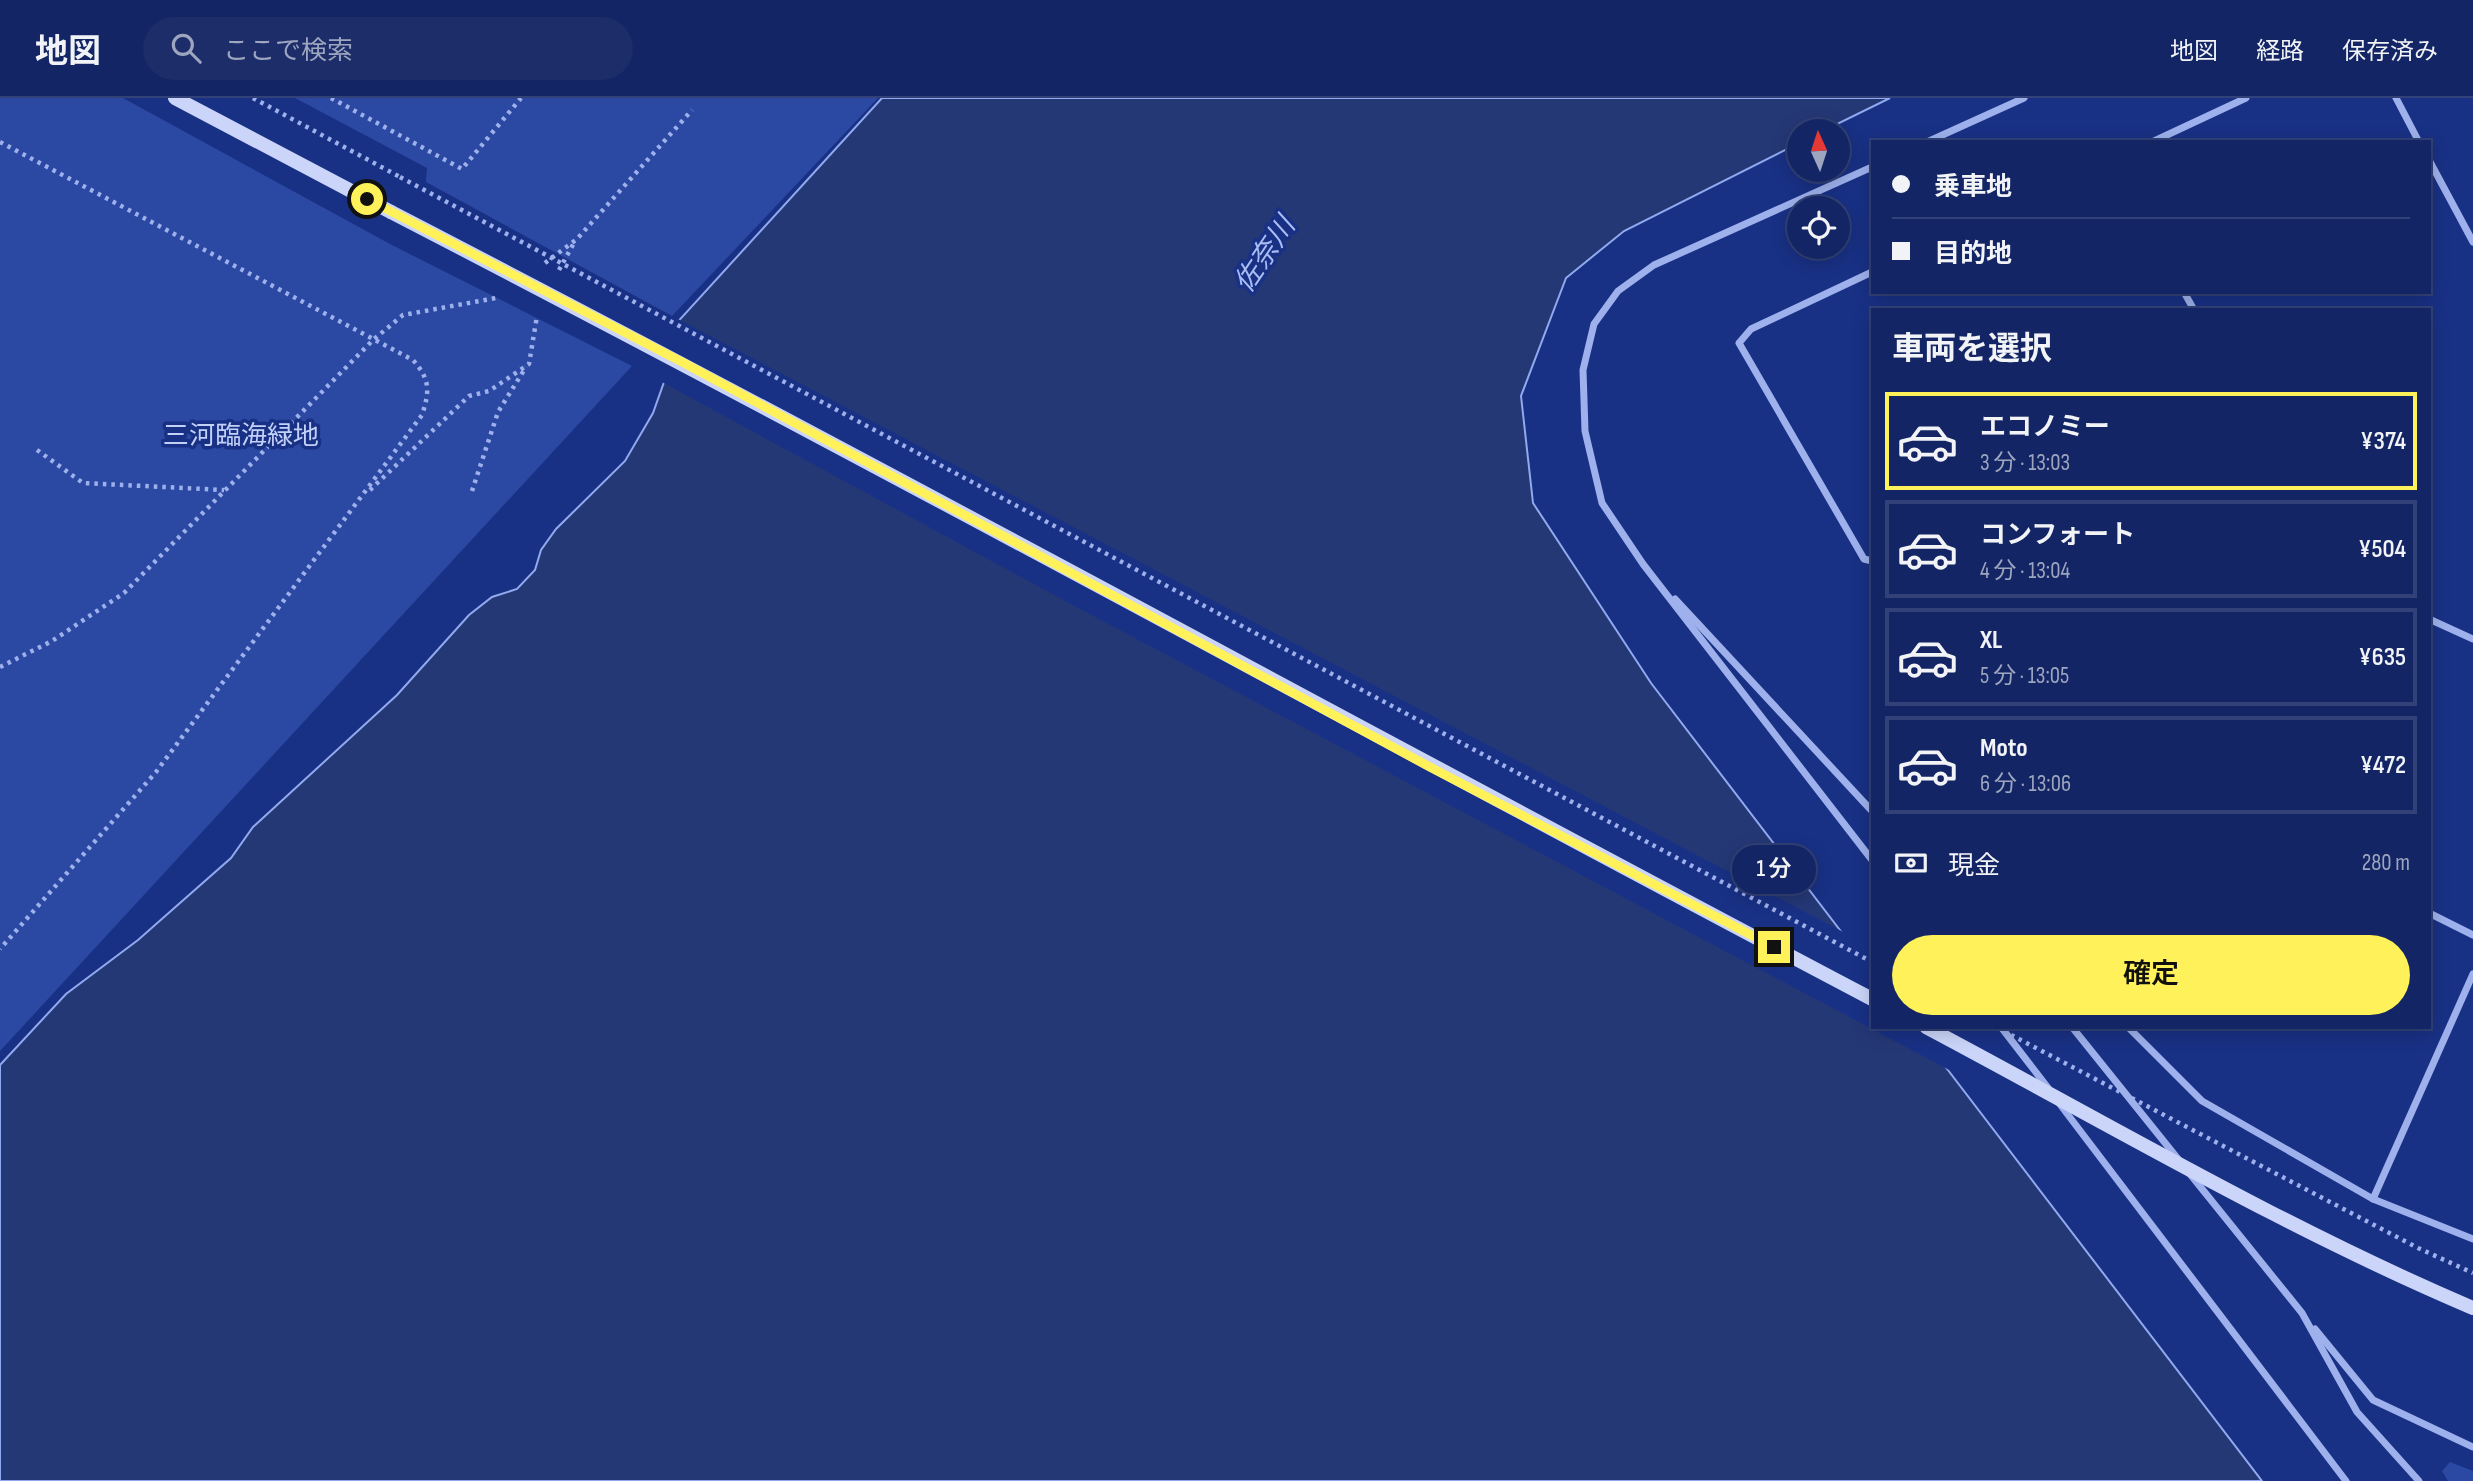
<!DOCTYPE html>
<html lang="ja">
<head>
<meta charset="utf-8">
<style>
	:root { --surface:#132564; --page:#1c2d6a; --text:#f1f3f6; --muted:#9da5bf; --line:#324278; --accent:#fff159 }
	body { margin:0; font-family:"Sofia Sans Condensed","Noto Sans JP",sans-serif; background:var(--page); color:var(--text); height:100vh; display:flex; flex-direction:column; font-size:26px; white-space:nowrap }
	* { box-sizing:border-box; margin:0 }
	p { font-size:23px; color:var(--muted) }
	.icon { flex:none; width:38px; height:38px; fill:none; stroke:currentColor; stroke-width:2; stroke-linecap:round; stroke-linejoin:round }
	.map { position:relative; flex:1; overflow:hidden }
	.side { position:absolute; left:1871px; top:210px; width:560px; height:721px; display:flex; flex-direction:column; background:var(--surface); border-radius:0px; box-shadow:0 4px 18px #0003,0 0 0 2px var(--line) }
	.side>* { flex:none }
	.guide { position:absolute; left:1871px; top:42px; width:560px; height:154px; border-radius:0px; box-shadow:0 4px 18px #0003,0 0 0 2px var(--line); display:grid; align-content:center; height:154px; padding:0 21px; background:var(--surface) }
	.needle { width:46px; rotate:357deg }
	.tools { position:absolute; left:1787px; top:21px; display:grid; gap:14px }
	.tools a { display:grid; place-items:center; width:63px; height:63px; border-radius:50%; background:var(--surface); box-shadow:0 4px 18px #0003,0 0 0 2px var(--line); font-size:35px }
	.end { position:absolute; width:32px; height:32px; margin:-16px; border:9px solid #fff159; background:#111; box-shadow:0 0 0 4px #111 }
	.from { border-radius:50% }
	.bubble { position:absolute; height:49px; border-radius:24px; background:var(--surface); box-shadow:0 4px 18px #0003,0 0 0 2px var(--line); font-size:23px; font-weight:600; line-height:49px; text-align:center }
	.guide b { display:flex; align-items:center; gap:24px; height:66px; font-size:26px }
	.guide b+b { border-top:2px solid var(--line) }
	.guide i { width:18px; height:18px; background:var(--text) }
	ul { padding:0; list-style:none }
	li { display:flex; align-items:center; gap:21px; height:98px; margin:0 14px 10px; padding:0 7px; border:4px solid var(--line); border-radius:0px }
	li div { flex:1 }
	li b { display:block; font-size:26px }
	li em { font-style:normal; font-weight:600 }
	li.active { border-color:var(--accent) }
	li>.icon { width:63px; height:63px; stroke-width:1.5 }
	h2 { padding:0 21px; font-size:32px; line-height:84px }
	.pay { display:flex; align-items:center; gap:18px; height:77px; padding:0 21px; font-size:26px }
	.pay p { margin-inline-start:auto }
	.action { display:flex; gap:14px; margin-top:auto; padding:14px 21px }
	.action a { flex:1; height:80px; border-radius:42px; background:var(--accent); color:#111; font-size:28px; font-weight:600; line-height:80px; text-align:center }
	header { display:flex; align-items:center; gap:42px; box-sizing:border-box; height:98px; padding:0 35px; background:var(--surface); border-bottom:2px solid var(--line) }
	header strong { font-size:33px }
	nav { display:flex; gap:38px; margin-inline-start:auto; font-size:24px }
	.search { width:490px; height:63px; background:var(--page); display:flex; align-items:center; gap:18px; box-sizing:border-box; padding:0 24px; border-radius:38px; color:var(--muted); font-size:26px }
	.map>svg:first-child { display:block }
</style>
</head>
<body>
<header>
<strong>地図</strong>
<div class="search"><svg class="icon" aria-label="search" viewBox="0 0 24 24"><circle cx="10" cy="10" r="6"/><path d="M15 15l6 6"/></svg>ここで検索</div>
<nav><a>地図</a><a>経路</a><a>保存済み</a></nav>
</header>
<div class="map">
<svg width="2473" height="1383" viewBox="0 0 2473 1383">
	<rect width="100%" height="100%" fill="#193185"/>
	<g fill="#2b49a3">
		<polygon points="0,0 123,0 390,146 632,268 0,953"/>
		<polygon points="295,0 878,0 672,218 426,84 427,70"/>
		<polygon points="2450,1364 2473,1373 2473,1383 2448,1383 2442,1373"/>
	</g>
	<polygon fill="#253876" stroke="#91a9ef" stroke-width="2" points="882,0 1890,0 1823,33 1799,33 1799,45 1624,133 1566,180 1521,298 1533,405 1651,585 1872,874 1872,929 1915,929 2262,1383 0,1383 0,967 66,896 138,842 231,760 253,729 397,597 469,517 492,499 517,491 535,472 541,452 556,431 625,363 653,315 664,284 662,241"/>
	<polygon fill="#193185" points="676,220 1849,837 1872,868 1872,929 1919,929 1955,975 1067,504 660,283 659,241"/>
	<g fill="none" stroke-linecap="round" stroke-linejoin="round">
		<g stroke="#9eb1ec" stroke-width="4.5" stroke-dasharray="3.5 5" stroke-linecap="butt">
			<polyline points="253,0 400,79"/>
			<polyline points="331,0 462,71 521,0"/>
			<path d="M0 44 413 262C430 281 430 293 422 317L156 674 0 851"/>
			<polyline points="545,165 577,141 692,12"/>
			<polyline points="559,172 575,143"/>
			<polyline points="37,352 83,385 224,392"/>
			<polyline points="370,392 469,298 489,293 529,266 537,218"/>
			<polyline points="472,393 498,314 526,269"/>
			<polyline points="0,569 52,543 124,495 373,242 403,217 496,200"/>
		</g>
		<g stroke="#9eb1ec" stroke-width="7">
			<polyline points="2396,0 2419,44"/>
			<polyline points="1927,44 2024,0"/>
			<polyline points="2152,44 2246,0"/>
			<polyline points="2429,62 2473,144"/>
			<polyline points="1872,69 1654,167 1618,193 1594,226 1583,272 1585,333 1602,405 1643,466 1872,762"/>
			<polyline points="1872,174 1751,231 1739,245 1864,461 1872,463"/>
			<polyline points="2184,194 2194,212"/>
			<polyline points="1675,501 1872,713"/>
			<polyline points="2429,521 2473,541"/>
			<polyline points="2429,815 2473,837"/>
			<polyline points="2001,929 2048,990"/>
			<polyline points="2072,929 2178,1061"/>
			<polyline points="2128,929 2202,1003 2373,1101 2473,1141"/>
			<polyline points="2059,1005 2346,1383"/>
			<polyline points="2190,1076 2302,1215 2357,1314 2419,1383"/>
			<polyline points="2373,1101 2473,876"/>
			<polyline points="2315,1231 2373,1302 2473,1349"/>
		</g>
		<polyline stroke="#cad5f9" stroke-width="14" points="175,0 391,114"/>
		<g stroke="#9eb1ec" stroke-width="4.5" stroke-dasharray="3.5 5" stroke-linecap="butt">
			<polyline points="400,79 1872,864"/>
			<polyline points="1996,929 2418,1150 2473,1175"/>
		</g>
		<g stroke="#cad5f9" stroke-width="14">
			<path d="M391 114C888 371 1378 641 1872 901"/>
			<path d="M1926 929C2107 1025 2284 1130 2473 1210"/>
		</g>
	</g>
	<g fill="none" stroke-linecap="round" stroke-linejoin="round">
		<polyline stroke="#fff159" stroke-width="9" points="367,101 682,264 1428,668 1774,849"/>
	</g>
	<g text-anchor="middle" dominant-baseline="central" stroke-width="7" stroke-linejoin="round" paint-order="stroke">
		<g font-size="26" fill="#c3d1f9" stroke="#193185">
			<text x="241" y="338">三河臨海緑地</text>
		</g>
		<g font-size="28" font-style="italic" fill="#a9bcf4" stroke="#193185">
			<text transform="translate(1265 157) rotate(-56)">佐奈川</text>
		</g>
	</g>
</svg>
<div class="tools">
<a><svg class="needle" viewBox="-14 -14 28 28"><path d="M0-13l5 13h-10z" fill="#e53935"/><path d="M0 13l5-13h-10z" fill="#9da5bf"/></svg></a>
<a><svg class="icon" aria-label="locate" viewBox="0 0 24 24"><circle cx="12" cy="12" r="6"/><path d="M12 2v4M12 18v4M2 12h4M18 12h4"/></svg></a>
</div>
<i class="end from" style="left:367px;top:101px"></i>
<i class="end" style="left:1774px;top:849px"></i>
<div class="bubble" style="left:1732px;top:747px;width:84px">1 分</div>
<div class="guide">
<b><i class="from"></i>乗車地</b>
<b><i></i>目的地</b>
</div>
<section class="side">
<h2>車両を選択</h2>
<ul>
<li class="active"><svg class="icon" aria-label="car" viewBox="0 0 24 24"><path d="M5 17H2v-5l4-1 3-4h7l3 4 3 1v5h-3M9 17h6M6 11h13"/><circle cx="7" cy="17" r="2"/><circle cx="17" cy="17" r="2"/></svg><div><b>エコノミー</b><p>3 分 · 13:03</p></div><em>¥374</em></li>
<li><svg class="icon" aria-label="car" viewBox="0 0 24 24"><path d="M5 17H2v-5l4-1 3-4h7l3 4 3 1v5h-3M9 17h6M6 11h13"/><circle cx="7" cy="17" r="2"/><circle cx="17" cy="17" r="2"/></svg><div><b>コンフォート</b><p>4 分 · 13:04</p></div><em>¥504</em></li>
<li><svg class="icon" aria-label="car" viewBox="0 0 24 24"><path d="M5 17H2v-5l4-1 3-4h7l3 4 3 1v5h-3M9 17h6M6 11h13"/><circle cx="7" cy="17" r="2"/><circle cx="17" cy="17" r="2"/></svg><div><b>XL</b><p>5 分 · 13:05</p></div><em>¥635</em></li>
<li><svg class="icon" aria-label="car" viewBox="0 0 24 24"><path d="M5 17H2v-5l4-1 3-4h7l3 4 3 1v5h-3M9 17h6M6 11h13"/><circle cx="7" cy="17" r="2"/><circle cx="17" cy="17" r="2"/></svg><div><b>Moto</b><p>6 分 · 13:06</p></div><em>¥472</em></li>
</ul>
<div class="pay"><svg class="icon" aria-label="cash" viewBox="0 0 24 24"><path d="M3 7h18v10H3z"/><circle cx="12" cy="12" r="2"/></svg>現金<p>280 m</p></div>
<div class="action"><a>確定</a></div>
</section>
</div>
</body>
</html>
